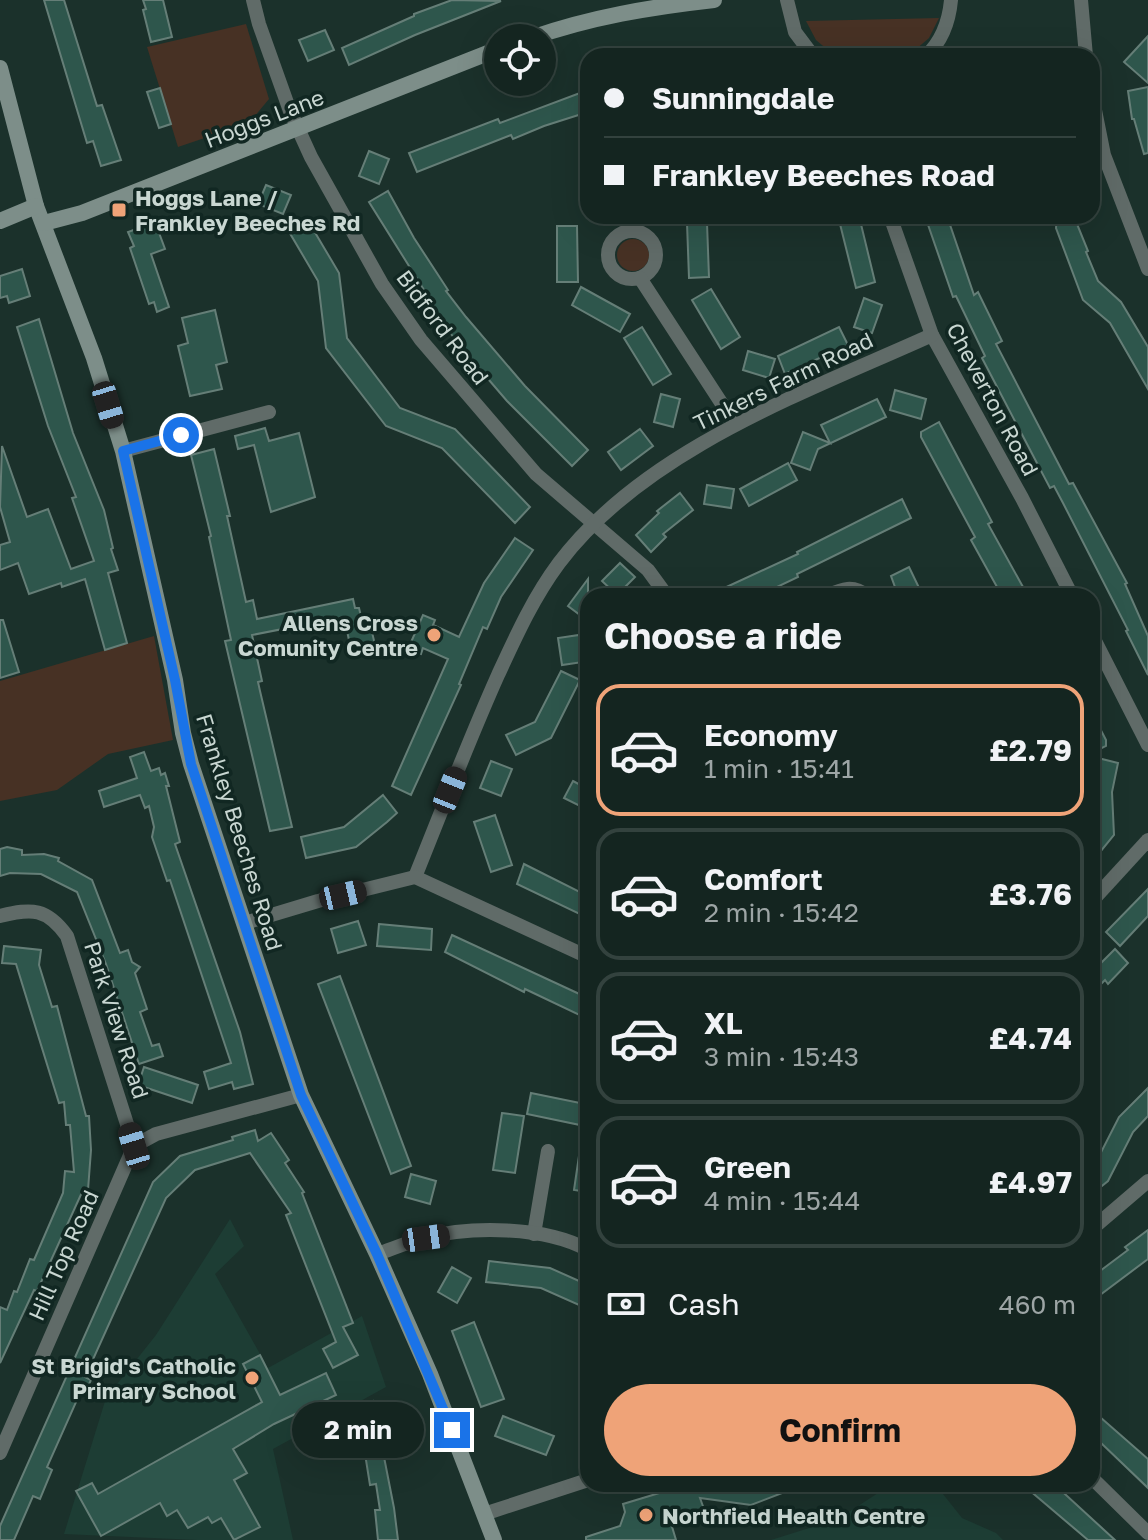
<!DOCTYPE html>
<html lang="en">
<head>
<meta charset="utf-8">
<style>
	:root { --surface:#142520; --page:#1d2d29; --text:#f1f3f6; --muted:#9da5a5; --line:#33423e; --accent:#efa378 }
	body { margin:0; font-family:"Golos Text",sans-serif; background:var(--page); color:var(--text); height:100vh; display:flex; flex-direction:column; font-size:30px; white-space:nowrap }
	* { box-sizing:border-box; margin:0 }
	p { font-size:26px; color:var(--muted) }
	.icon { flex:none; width:44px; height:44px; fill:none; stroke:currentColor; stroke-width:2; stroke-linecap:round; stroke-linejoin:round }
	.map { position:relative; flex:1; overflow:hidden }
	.details { position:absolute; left:580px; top:588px; width:520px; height:904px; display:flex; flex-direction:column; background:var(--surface); border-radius:24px; box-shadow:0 8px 32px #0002,0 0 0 2px var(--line) }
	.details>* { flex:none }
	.top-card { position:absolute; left:580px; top:48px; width:520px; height:176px; border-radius:24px; box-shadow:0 8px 32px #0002,0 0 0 2px var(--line); display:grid; align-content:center; height:176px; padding:0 24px; background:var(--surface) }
	.fabs { position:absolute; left:484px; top:24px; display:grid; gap:16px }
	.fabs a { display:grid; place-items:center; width:72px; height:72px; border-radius:50%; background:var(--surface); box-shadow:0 8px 32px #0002,0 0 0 2px var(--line); font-size:40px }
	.end { position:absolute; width:36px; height:36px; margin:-18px; border:10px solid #1a73e8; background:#fff; box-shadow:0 0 0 4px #fff }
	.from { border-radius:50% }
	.bubble { position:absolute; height:56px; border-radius:28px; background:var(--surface); box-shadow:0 8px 32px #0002,0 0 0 2px var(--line); font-size:26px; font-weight:700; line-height:56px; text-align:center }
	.car { position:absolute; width:24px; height:48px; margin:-24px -12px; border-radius:10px; box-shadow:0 0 6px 2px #0007; background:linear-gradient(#222 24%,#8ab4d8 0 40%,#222 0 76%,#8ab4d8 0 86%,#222 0) }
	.top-card b { display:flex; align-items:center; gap:28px; height:76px; font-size:30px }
	.top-card b+b { border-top:2px solid var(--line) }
	.top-card i { width:20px; height:20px; background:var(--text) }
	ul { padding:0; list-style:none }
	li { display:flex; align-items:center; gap:24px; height:132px; margin:0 16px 12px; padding:0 8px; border:4px solid var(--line); border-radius:24px }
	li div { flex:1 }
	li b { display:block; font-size:30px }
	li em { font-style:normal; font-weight:700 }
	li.current { border-color:var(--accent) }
	li>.icon { width:72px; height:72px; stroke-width:1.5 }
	h2 { padding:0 24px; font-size:36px; line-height:96px }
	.pay { display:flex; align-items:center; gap:20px; height:88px; padding:0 24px; font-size:30px }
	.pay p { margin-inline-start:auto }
	.primary-button { display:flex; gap:16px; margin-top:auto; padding:16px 24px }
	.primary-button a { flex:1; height:92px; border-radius:48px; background:var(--accent); color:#111; font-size:32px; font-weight:700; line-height:92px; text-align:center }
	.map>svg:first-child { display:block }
</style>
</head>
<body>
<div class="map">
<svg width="1148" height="1540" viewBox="0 0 1148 1540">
	<rect width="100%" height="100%" fill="#1b312b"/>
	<g fill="#1d3d34">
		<polygon points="230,1219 244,1246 215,1274 268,1368 362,1316 386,1387 273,1449 293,1540 197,1540 64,1534 106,1398 156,1335"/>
		<polygon points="892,1484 935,1484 962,1518 996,1533 1003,1540 771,1540 838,1519"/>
	</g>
	<g fill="#473124">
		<polygon points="939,18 929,38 908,56 835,56 816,40 806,21"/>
		<polygon points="246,24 269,99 249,123 178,147 147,47"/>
		<circle cx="633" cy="255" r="16"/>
		<polygon points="154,636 173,740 108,754 57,790 0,801 0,681"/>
	</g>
	<g fill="#2e564c" stroke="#657e77" stroke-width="2">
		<polygon points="44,0 64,0 97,106 102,105 121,160 101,166 93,141 87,143"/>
		<polygon points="143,0 163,0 172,37 151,42 143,10 146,9"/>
		<polygon points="452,0 501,1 415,35 349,65 342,48 414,16 414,14"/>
		<polygon points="325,30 334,50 308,61 299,40"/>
		<polygon points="1148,36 1148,83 1124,62"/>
		<polygon points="1148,87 1148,153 1144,154 1134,119 1132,119 1128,91"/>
		<polygon points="160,88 171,124 159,128 147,92"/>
		<polygon points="588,90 588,112 544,126 513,139 511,135 417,172 409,153 498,119 500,123"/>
		<polygon points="369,151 389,159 379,184 359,176"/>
		<polygon points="266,185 291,195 283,214 258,204"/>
		<polygon points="388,191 414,238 448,290 446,291 466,317 525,386 588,450 572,466 507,401 465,352 431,308 434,306 369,202"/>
		<polygon points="838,216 859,216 875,282 856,288"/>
		<polygon points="925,216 947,216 974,295 978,292 1002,341 996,344 1069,484 1073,483 1127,583 1125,584 1148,636 1148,675 1126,631 1128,630 1063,503 1054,486 1050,488 982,358 985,356 956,296 953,297"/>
		<polygon points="1057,216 1078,216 1077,224 1088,251 1086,252 1098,281 1121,302 1148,347 1148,389 1110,323 1083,300 1056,228"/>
		<polygon points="307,219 339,273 347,338 400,408 455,429 530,507 515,523 442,448 386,426 326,348 318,281 288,230"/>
		<polygon points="155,222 165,249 151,254 169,307 157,312 154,302 149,304 130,248 134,246 128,232"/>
		<polygon points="687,223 707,223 709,277 689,278"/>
		<polygon points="557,226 577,226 578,282 557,282"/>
		<polygon points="22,269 30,296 9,303 7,296 0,298 0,276"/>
		<polygon points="581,287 630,314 620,332 572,305"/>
		<polygon points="711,289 740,337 721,349 692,300"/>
		<polygon points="864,298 882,305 872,333 854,327"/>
		<polygon points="215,310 227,362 216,365 222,389 190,396 178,346 188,343 182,318"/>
		<polygon points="39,319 73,433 104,510 113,548 111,549 118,570 108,573 127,643 105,650 85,579 62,587 61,583 29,594 18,563 0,570 0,545 10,542 0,507 2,446 27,517 48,509 71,569 94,561 72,498 76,497 48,426 17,327"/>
		<polygon points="642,327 671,374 653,385 624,338"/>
		<polygon points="839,327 848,345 785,374 778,356"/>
		<polygon points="748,351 775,359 769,378 743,370"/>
		<polygon points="895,390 926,399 921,419 890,410"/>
		<polygon points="661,394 680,399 673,427 654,422"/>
		<polygon points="877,399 886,417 818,449 810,470 791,463 803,432 830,443 821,425"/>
		<polygon points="939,422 992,522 988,524 1028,596 1002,596 971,540 975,537 921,437 921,432"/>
		<polygon points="265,428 269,441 299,433 315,497 271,512 254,445 238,449 235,436"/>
		<polygon points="640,429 653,446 621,470 608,452"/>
		<polygon points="214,449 230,516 227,516 246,602 253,600 257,619 353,599 355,608 359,608 364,629 371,628 376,649 352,654 344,617 252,635 262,681 258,682 260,691 292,827 270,831 225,641 231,640 209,537 211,536 191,455"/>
		<polygon points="788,463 797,480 749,506 740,489"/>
		<polygon points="707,485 734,489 731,508 704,504"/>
		<polygon points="680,493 693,510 663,534 666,537 651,552 636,535 659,513 657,511"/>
		<polygon points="902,499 911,518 797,574 798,577 758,596 707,596 798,554 797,552"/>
		<polygon points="515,538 533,550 501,597 487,629 483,627 459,684 461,685 411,795 392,786 448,659 423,648 421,654 408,649 423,615 435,620 433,625 459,637 484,583"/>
		<polygon points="620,563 635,577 617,595 602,581"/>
		<polygon points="909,567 923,596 900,596 895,587 891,576"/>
		<polygon points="588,579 588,621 568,606"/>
		<polygon points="0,620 3,620 19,672 0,678"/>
		<polygon points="579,635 583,662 562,665 558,638"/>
		<polygon points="561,671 580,680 551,738 516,755 506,735 535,722"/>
		<polygon points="1092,713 1106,740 1106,746 1092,753"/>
		<polygon points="144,752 151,771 159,768 161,775 165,773 169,786 166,786 180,842 175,844 240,1032 253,1084 234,1089 232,1082 209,1089 204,1072 231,1063 170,880 167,881 152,837 154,827 149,806 145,808 140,795 104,807 99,791 137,778 130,757"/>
		<polygon points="1098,758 1118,763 1112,792 1114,835 1092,862 1092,785"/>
		<polygon points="491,761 512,769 501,796 480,788"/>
		<polygon points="573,781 588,789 588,810 564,798"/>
		<polygon points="383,795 397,813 387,822 356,847 306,858 301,837 344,827"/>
		<polygon points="495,815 512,865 491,872 474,822"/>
		<polygon points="7,847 22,850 22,855 44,854 59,858 58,861 92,880 120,953 128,950 132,962 140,967 135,973 147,1009 140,1012 152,1046 159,1044 163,1056 139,1064 106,964 77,892 41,874 10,873 0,876 0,849"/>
		<polygon points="524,864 588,896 588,918 517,884"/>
		<polygon points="1148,889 1148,916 1120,946 1106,932"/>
		<polygon points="358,921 366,945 338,953 331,929"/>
		<polygon points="379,924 432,929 431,950 377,946"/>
		<polygon points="452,935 588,998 588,1019 525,989 524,992 445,952"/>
		<polygon points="4,946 41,950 39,965 52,1007 57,1006 86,1116 89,1116 91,1150 88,1190 83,1190 37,1291 34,1290 0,1363 0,1307 7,1310 14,1291 17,1292 30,1259 34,1260 63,1193 65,1171 74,1172 70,1125 66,1125 64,1102 59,1103 16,964 2,963"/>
		<polygon points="1115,949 1128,963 1108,984 1105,980 1092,993 1092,972"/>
		<polygon points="340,976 411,1166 391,1174 318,984"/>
		<polygon points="144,1067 198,1085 192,1103 138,1085"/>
		<polygon points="1148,1088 1148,1116 1133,1132 1108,1181 1092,1194 1092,1170 1119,1117"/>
		<polygon points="531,1093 585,1104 580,1125 527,1114"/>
		<polygon points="502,1113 524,1116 515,1173 493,1170"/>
		<polygon points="255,1130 258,1141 271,1133 289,1160 285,1163 304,1192 302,1193 353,1323 343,1327 358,1355 333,1368 323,1349 336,1342 286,1215 291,1213 250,1153 195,1170 166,1198 85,1377 91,1380 84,1395 80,1393 47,1467 52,1470 40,1499 33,1496 14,1540 0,1540 0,1526 153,1182 180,1156 233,1140 232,1137"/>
		<polygon points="580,1149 588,1149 588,1192 574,1190"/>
		<polygon points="411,1174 436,1181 430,1204 405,1197"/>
		<polygon points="1148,1230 1148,1259 1092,1301 1092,1277 1128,1250 1125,1247"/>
		<polygon points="489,1261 550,1268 588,1285 588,1309 541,1288 486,1282"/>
		<polygon points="452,1267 471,1278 457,1303 438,1292"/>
		<polygon points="474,1322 504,1399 481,1407 452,1331"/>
		<polygon points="260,1355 280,1395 326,1373 336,1395 274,1424 233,1449 247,1473 234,1480 260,1527 234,1540 221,1518 212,1523 208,1517 188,1528 177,1510 167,1516 160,1503 101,1536 76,1491 92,1483 98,1494 262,1402 243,1364"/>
		<polygon points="373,1401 394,1508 398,1540 378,1540 375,1510 380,1510 376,1484 370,1485 362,1435 359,1436 354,1405"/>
		<polygon points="1092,1410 1148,1459 1148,1488 1100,1442 1092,1452"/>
		<polygon points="503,1416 554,1436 546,1455 495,1436"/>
		<polygon points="689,1484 803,1485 751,1505 700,1498 704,1509 670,1520 676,1540 586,1540 586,1537 620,1526 625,1512 623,1504"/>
		<polygon points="1022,1484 1054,1484 1115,1540 1088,1540"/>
	</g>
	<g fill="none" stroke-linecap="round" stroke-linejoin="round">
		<g stroke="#606b68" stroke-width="14">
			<polyline points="253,0 259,24 290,111 311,157 382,284 421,340 536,474 648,570 667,596"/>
			<polyline points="787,0 795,32 813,56"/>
			<polyline points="1081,0 1086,56"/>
			<path d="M926 56C942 41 949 22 951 0"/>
			<polyline points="1092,95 1104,155 1148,269"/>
			<polyline points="890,216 932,335 1022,498 1072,596"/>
			<circle cx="632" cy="255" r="24"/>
			<polyline points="640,278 735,424"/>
			<polyline points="123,451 269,412"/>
			<path d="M826 596C842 589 853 584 867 596"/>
			<polyline points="1092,635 1148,745"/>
			<path d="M415 877C442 810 468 742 498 675 516 636 533 598 559 563 645 449 806 392 932 335"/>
			<polyline points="1092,901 1148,840"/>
			<path d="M0 916C32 908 47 908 67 936L134 1146"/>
			<polyline points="245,923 318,901 415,877 588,957"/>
			<polyline points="1092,1229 1148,1181"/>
			<polyline points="534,1234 548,1151"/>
			<path d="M377 1254C392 1249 408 1242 424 1238 470 1226 545 1226 588 1250"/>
			<polyline points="0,1453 134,1146 156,1134 301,1095"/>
			<polyline points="1092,1478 1148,1533"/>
			<polyline points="484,1514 588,1480"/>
		</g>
		<g stroke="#7d8e89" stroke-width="16">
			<path d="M531 38C591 17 651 7 714 0"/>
			<polyline points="0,68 36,206 94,358 123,451 175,680 183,733 191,764 301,1095 377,1254 430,1374 494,1540"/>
			<polyline points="0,221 36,206"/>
			<polyline points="44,223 82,213 498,49"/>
		</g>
	</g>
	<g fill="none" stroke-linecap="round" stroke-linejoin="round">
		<polyline stroke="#1a73e8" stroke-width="10" points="181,435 123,451 175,680 191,764 301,1095 377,1254 452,1430"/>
	</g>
	<g fill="#efa378" stroke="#112722" stroke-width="3">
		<rect x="111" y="202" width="16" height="16" rx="4"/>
		<circle cx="434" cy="635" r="8"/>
		<circle cx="252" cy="1378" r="8"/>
		<circle cx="646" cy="1515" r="8"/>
	</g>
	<g text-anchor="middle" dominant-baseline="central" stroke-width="7" stroke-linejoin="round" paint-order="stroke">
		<g font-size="22" fill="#c9d7d2" stroke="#112722">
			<text transform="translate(264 118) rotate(-21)">Hoggs Lane</text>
			<text transform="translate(443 327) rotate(53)">Bidford Road</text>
			<text transform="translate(783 381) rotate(-26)">Tinkers Farm Road</text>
			<text transform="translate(993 399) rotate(62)">Cheverton Road</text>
			<text transform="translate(240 832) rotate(73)">Frankley Beeches Road</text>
			<text transform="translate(117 1020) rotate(72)">Park View Road</text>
			<text transform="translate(63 1255) rotate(-66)">Hill Top Road</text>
		</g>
		<g font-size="22" font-weight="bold" fill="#c9d7d2" stroke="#112722" text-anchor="start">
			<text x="135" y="197">Hoggs Lane /<tspan x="135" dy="25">Frankley Beeches Rd</tspan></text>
			<text x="418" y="622" text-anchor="end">Allens Cross<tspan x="418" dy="25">Comunity Centre</tspan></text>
			<text x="236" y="1365" text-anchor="end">St Brigid's Catholic<tspan x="236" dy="25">Primary School</tspan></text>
			<text x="662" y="1515">Northfield Health Centre</text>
		</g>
	</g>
</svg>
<div class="fabs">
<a><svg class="icon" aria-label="locate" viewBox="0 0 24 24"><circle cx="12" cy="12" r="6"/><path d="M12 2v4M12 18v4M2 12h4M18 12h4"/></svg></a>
</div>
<i class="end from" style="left:181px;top:435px"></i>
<i class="end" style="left:452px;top:1430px"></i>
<div class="bubble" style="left:292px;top:1402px;width:132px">2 min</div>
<i class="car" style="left:108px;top:405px;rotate:163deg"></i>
<i class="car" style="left:450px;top:790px;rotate:22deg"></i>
<i class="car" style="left:343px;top:895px;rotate:77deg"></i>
<i class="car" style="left:134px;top:1146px;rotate:343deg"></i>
<i class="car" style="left:426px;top:1238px;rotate:82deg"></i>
<div class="top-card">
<b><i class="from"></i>Sunningdale</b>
<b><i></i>Frankley Beeches Road</b>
</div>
<section class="details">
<h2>Choose a ride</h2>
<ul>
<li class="current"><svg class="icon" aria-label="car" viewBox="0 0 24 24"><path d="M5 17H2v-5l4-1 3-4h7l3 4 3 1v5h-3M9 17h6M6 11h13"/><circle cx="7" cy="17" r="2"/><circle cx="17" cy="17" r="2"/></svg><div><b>Economy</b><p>1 min · 15:41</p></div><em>£2.79</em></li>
<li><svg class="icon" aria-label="car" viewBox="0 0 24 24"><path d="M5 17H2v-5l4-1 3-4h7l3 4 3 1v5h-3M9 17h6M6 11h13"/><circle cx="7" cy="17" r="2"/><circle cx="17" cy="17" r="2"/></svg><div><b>Comfort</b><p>2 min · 15:42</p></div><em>£3.76</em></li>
<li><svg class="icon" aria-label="car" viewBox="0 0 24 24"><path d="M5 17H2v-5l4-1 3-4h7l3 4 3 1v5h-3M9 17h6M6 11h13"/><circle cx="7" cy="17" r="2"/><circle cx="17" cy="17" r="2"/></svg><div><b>XL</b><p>3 min · 15:43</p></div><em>£4.74</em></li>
<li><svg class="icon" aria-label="car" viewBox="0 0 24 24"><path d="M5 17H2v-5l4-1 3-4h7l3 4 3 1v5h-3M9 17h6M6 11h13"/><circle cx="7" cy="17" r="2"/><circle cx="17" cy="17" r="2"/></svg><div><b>Green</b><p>4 min · 15:44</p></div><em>£4.97</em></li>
</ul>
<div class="pay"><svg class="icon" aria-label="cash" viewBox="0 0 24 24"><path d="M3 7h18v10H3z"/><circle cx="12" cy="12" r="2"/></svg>Cash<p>460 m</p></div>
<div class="primary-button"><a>Confirm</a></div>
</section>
</div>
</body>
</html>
